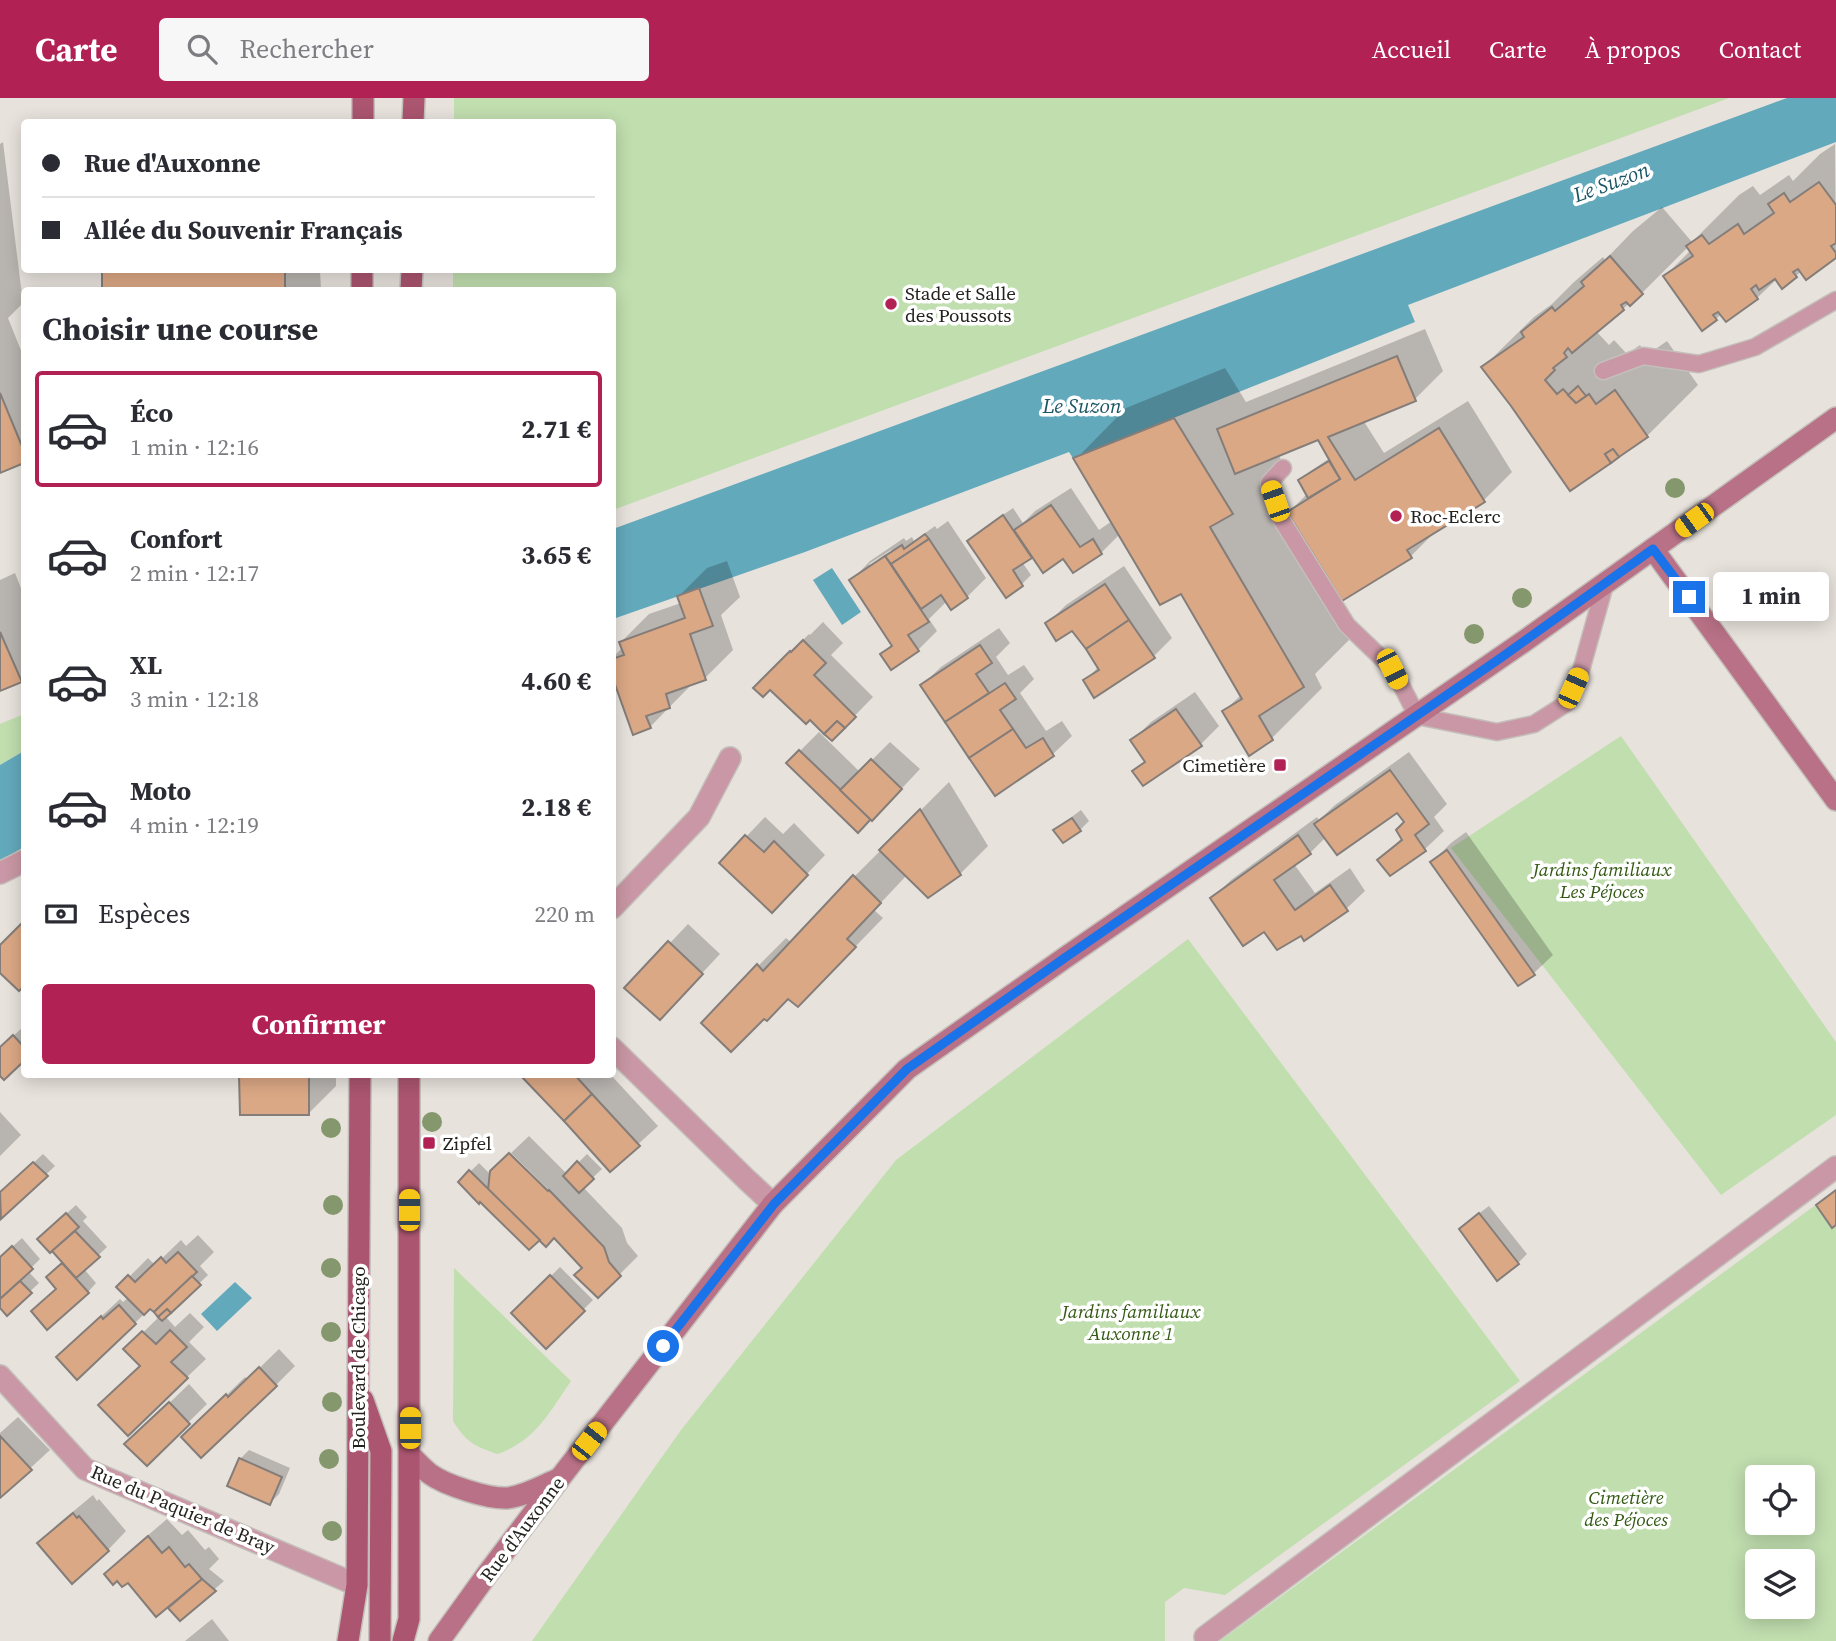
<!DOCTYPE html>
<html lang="fr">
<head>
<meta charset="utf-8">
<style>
	:root { --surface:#fff; --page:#f7f7f7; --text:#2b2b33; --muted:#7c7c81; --line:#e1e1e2; --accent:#b12154 }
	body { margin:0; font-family:"Source Serif 4",serif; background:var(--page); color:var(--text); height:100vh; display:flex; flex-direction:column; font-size:26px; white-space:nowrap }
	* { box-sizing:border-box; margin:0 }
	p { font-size:23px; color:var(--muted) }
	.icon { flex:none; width:38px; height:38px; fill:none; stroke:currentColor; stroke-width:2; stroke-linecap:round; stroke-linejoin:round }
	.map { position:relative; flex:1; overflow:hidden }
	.drawer { position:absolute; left:21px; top:189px; width:595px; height:791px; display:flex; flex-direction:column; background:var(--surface); border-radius:7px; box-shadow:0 4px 18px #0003 }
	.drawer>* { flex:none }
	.top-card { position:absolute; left:21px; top:21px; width:595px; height:154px; border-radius:7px; box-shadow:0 4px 18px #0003; display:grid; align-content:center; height:154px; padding:0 21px; background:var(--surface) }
	.buttons { position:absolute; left:1745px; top:1367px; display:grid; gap:14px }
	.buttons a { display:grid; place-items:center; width:70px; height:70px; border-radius:7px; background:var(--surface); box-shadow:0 4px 18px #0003; font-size:35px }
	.end { position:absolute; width:32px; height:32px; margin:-16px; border:9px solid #1a73e8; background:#fff; box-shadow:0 0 0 4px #fff }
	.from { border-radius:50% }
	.bubble { position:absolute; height:49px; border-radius:7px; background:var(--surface); box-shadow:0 4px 18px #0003; font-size:23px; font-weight:700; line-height:49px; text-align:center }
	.car { position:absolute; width:21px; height:42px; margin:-21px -10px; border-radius:9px; box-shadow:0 0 5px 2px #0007; background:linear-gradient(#f5c518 24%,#345 0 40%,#f5c518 0 76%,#345 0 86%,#f5c518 0) }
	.top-card b { display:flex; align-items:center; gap:24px; height:66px; font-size:26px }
	.top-card b+b { border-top:2px solid var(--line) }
	.top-card i { width:18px; height:18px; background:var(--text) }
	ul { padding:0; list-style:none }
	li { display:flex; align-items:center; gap:21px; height:116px; margin:0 14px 10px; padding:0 7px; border:4px solid transparent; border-radius:7px }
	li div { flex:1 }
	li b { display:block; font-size:26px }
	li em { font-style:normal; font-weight:700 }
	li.on { border-color:var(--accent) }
	li>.icon { width:63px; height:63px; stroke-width:1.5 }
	h2 { padding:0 21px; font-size:32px; line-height:84px }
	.pay { display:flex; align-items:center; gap:18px; height:77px; padding:0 21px; font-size:26px }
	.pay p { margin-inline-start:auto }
	.cta { display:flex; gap:14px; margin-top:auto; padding:14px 21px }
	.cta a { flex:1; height:80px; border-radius:7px; background:var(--accent); color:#fff; font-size:28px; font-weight:700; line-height:80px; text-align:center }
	header { display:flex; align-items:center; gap:42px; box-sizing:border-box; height:98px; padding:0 35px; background:var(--accent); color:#fff }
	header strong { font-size:33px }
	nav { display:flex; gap:38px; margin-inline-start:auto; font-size:24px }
	.search { width:490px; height:63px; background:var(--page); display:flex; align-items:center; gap:18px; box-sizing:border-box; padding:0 24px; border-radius:7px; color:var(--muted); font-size:26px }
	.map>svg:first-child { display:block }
</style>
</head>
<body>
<header>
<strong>Carte</strong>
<div class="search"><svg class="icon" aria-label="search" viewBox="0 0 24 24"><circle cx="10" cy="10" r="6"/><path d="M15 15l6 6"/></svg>Rechercher</div>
<nav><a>Accueil</a><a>Carte</a><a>À propos</a><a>Contact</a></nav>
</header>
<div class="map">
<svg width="1836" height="1543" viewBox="0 0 1836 1543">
	<rect width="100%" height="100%" fill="#e7e2dc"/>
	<g fill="#c1deaf" fill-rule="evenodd">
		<polygon points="454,0 1729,0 613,412 612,192 453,192 453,172 612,172 612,24 454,24"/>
		<polygon points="24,616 24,653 0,667 0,626"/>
		<polygon points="1621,638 1836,944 1836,1017 1721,1097 1451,750"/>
		<polygon points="1188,841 1520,1283 1225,1497 1184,1490 1165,1504 1165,1543 532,1543 681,1332 896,1062"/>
		<path d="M1836 1092V1543H1220ZM1757 1379H1802V1424H1757ZM1757 1463H1802V1508H1757Z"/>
		<path d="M454 1170 571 1283C548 1316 537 1341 498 1356 475 1349 465 1343 453 1323Z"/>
	</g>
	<g fill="#63a9bc">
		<polygon points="1787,0 1836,0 1836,44 1408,207 1415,224 1073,360 1069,354 805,454 613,521 613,431"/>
		<polygon points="832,470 861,514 842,527 813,482"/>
		<polygon points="24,653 24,749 0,763 0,667"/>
		<polygon points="235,1184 252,1200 217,1233 201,1216"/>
	</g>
	<g fill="#0003" fill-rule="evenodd">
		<polygon points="3,44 23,205 8,220 24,260 24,363 0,373 0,46"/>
		<polygon points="1835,46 1836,158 1802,173 1782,188 1777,181 1757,200 1726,222 1722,216 1702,231 1665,178 1691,152 1689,148 1642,195 1596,233 1609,247 1614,242 1627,256 1640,247 1647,257 1667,243 1698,287 1647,338 1570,391 1483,269 1534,219 1552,206 1574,184 1603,159 1605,162 1633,133 1662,109 1692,144 1739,97 1753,88 1760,97 1789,77 1793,83 1820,56"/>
		<polygon points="103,172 320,172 321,192 103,192"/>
		<polygon points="1425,231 1443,273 1415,301 1363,322 1384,355 1468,303 1512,374 1484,402 1439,430 1411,458 1289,414 1307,396 1300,383 1309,374 1330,360 1318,340 1278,357 1283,364 1263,384 1354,537 1315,576 1322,590 1272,640 1224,613 1242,596 1181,493 1120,436 1101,455 1073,473 1064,459 1033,457 1022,464 1031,477 1022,486 969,443 978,434 1013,410 1023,425 1035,413 1071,390 1099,432 1112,423 1076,361 1126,310 1225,270 1246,304"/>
		<path d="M948 423 986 480 967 499 951 510 947 503 929 521 937 533 918 552 882 556 892 546 852 482 870 463 904 440 906 443 912 439 914 443 935 428 937 431ZM891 452 893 454 872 469 869 466Z"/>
		<polygon points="727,463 740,499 721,517 733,552 705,580 694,584 650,629 612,573 612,560 623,549 621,544 649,516 681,505 679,498 707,470"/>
		<polygon points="1124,468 1172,540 1154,558 1085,583 1099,568 1073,530 1047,526 1066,507"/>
		<polygon points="15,475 24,498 24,579 21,582 0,592 0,482"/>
		<polygon points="823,524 843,545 831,557 873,599 832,641 810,620 770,589 755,590 809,536 810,537"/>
		<polygon points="999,530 1010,545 996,559 1008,577 1024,567 1034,581 1020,595 1046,633 1062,623 1072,638 1053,656 995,696 922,587 941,569"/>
		<polygon points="1195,594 1219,628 1200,647 1134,673 1146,662 1132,643 1151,624"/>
		<polygon points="819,634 860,674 890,644 920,671 891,702 871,719 788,665"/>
		<polygon points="1409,654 1447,706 1434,719 1444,733 1425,751 1390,776 1379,762 1403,739 1406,724 1398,712 1326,739 1310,755 1294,766 1315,795 1350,770 1365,793 1346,811 1301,836 1264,831 1212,800 1231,782 1317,719 1319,722 1335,707"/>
		<polygon points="949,684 988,748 960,776 907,777 874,812 883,820 826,879 788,899 767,921 758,868 786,840 792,845 855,778"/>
		<polygon points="1081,712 1089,723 1080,732 1056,732 1065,724"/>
		<polygon points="765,719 783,736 794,725 825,757 790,794 721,765"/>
		<polygon points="1466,734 1553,857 1534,875 1518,885 1432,764 1451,745"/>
		<polygon points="24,825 24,885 19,891 0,873 0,849"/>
		<polygon points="688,826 720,856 678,901 670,845"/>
		<polygon points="23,929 24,931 24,960 4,980 0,976 0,950"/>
		<polygon points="240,976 336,976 336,988 308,1016"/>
		<polygon points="524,976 610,976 658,1028 610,1072"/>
		<polygon points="0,1014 21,1037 0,1058"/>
		<polygon points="529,1038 567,1076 587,1056 602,1071 583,1089 622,1130 627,1145 638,1158 598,1198 584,1169 555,1138 460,1084 479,1065 490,1076 553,1101 555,1098 511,1055"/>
		<polygon points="43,1056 55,1068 0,1120 0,1096"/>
		<polygon points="76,1107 87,1119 83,1123 107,1149 84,1171 96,1185 88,1194 58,1190 48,1180 64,1164 48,1132"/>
		<polygon points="1489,1108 1527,1156 1518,1165 1470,1122"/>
		<polygon points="198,1137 214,1154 200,1168 208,1177 165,1218 175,1229 190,1215 204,1229 189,1244 206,1261 187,1279 142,1267 126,1251 160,1218 151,1209 135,1225 58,1259 120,1201 123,1204 129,1199 119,1189 148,1160 155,1167 181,1142 186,1148"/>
		<polygon points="22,1140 40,1161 28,1173 39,1185 7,1215 0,1207 0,1160"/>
		<polygon points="560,1169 593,1202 546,1249 514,1215"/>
		<polygon points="279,1251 295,1268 276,1287 202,1321 245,1279 248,1281"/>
		<polygon points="189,1286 207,1306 147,1365 127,1346"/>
		<polygon points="18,1319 50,1352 0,1398 0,1335"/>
		<polygon points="249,1352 290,1370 279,1396 270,1405 240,1361"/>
		<polygon points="93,1397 97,1403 99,1401 126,1433 108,1452 40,1445 58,1426"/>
		<polygon points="167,1421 182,1437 188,1432 205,1452 209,1449 219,1461 209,1471 224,1483 180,1521 170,1510 179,1501 177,1499 106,1476 125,1457"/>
		<polygon points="212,1521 229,1543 185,1543"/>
	</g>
	<g fill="#dba885" stroke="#847d79" stroke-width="2">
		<polygon points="1819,84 1836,107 1836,145 1831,148 1836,155 1836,160 1806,182 1798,171 1793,174 1797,179 1782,191 1775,181 1759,192 1756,187 1751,191 1758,201 1726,224 1718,214 1713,217 1717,222 1702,233 1663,178 1693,158 1686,148 1702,137 1709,146 1738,126 1744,136 1774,115 1768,106 1784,95 1790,104"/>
		<polygon points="1610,158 1643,196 1630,208 1626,204 1621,207 1624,212 1572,255 1568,250 1564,255 1567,259 1553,270 1555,272 1545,282 1557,296 1563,291 1576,305 1589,296 1596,306 1615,292 1648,339 1619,359 1613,351 1605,356 1611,365 1570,393 1511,308 1481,269 1524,239 1521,234 1552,209 1555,213 1584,188 1581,184"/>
		<rect x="102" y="172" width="183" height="20"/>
		<polygon points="1397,258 1416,303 1328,339 1355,382 1439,330 1485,404 1407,452 1412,460 1342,503 1287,414 1340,381 1318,342 1235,376 1217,331"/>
		<polygon points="1578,288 1586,298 1576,305 1568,297"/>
		<polygon points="0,295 24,353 24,365 0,375"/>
		<polygon points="1174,320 1233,416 1210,429 1304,589 1259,618 1273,642 1249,658 1222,613 1242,601 1181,496 1160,507 1073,360"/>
		<polygon points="1613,351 1619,359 1611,365 1605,356"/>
		<polygon points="1329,363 1340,381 1308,400 1298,382"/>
		<polygon points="1051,407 1080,449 1093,441 1102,456 1073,475 1063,461 1043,475 1014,432"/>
		<polygon points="1003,417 1032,460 1013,472 1023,488 1006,500 967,443"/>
		<polygon points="925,436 929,441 891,466 885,458 902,447 904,451"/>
		<polygon points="929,441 968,500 951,512 941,497 921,511 891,466"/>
		<polygon points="885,458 929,524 908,537 919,553 891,572 880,556 892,548 849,482"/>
		<polygon points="1105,486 1129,522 1086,551 1072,533 1056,543 1045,525"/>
		<polygon points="699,490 713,528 690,536 706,582 666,596 670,610 646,618 651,630 633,637 612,578 612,561 624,557 619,544 685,520 677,498"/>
		<polygon points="1129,522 1155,560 1094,600 1083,582 1099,572 1086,551"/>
		<polygon points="0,534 22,584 0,593"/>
		<polygon points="803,542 826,565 814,577 856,619 845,630 837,623 824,636 810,622 806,626 770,592 763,599 753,590 790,553 791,554"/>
		<polygon points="980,547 992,565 976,576 989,595 945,624 920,587"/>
		<polygon points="1005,585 1016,601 1000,612 1013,631 969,660 945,624"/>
		<polygon points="1176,611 1202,648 1143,688 1132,673 1145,664 1130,642"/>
		<polygon points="837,623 845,630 832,643 824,636"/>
		<polygon points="1013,631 1026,650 1043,640 1054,658 995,698 969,660"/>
		<polygon points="799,652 871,721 858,735 786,665"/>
		<polygon points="871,661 902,691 872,723 840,692"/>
		<polygon points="1390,672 1429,726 1415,737 1426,753 1390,778 1377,762 1402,742 1396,732 1404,724 1397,715 1337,757 1314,726"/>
		<polygon points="920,711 961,777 928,800 879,752"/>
		<polygon points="1072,720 1081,733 1063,745 1053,732"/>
		<polygon points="745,737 764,754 774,743 808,777 772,815 719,765"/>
		<polygon points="1298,737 1311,756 1274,782 1295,812 1330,787 1348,813 1304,843 1301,838 1277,852 1264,834 1243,848 1210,800"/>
		<polygon points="1447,752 1535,877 1518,888 1430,764"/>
		<polygon points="853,777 881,805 847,841 856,849 798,909 788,901 767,923 764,921 731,954 701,925 757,866 763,873"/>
		<polygon points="24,823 24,888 19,893 0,875 0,847"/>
		<polygon points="668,843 703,876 660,922 624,890"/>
		<polygon points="13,937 24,949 24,963 4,982 0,978 0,949"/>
		<polygon points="239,976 309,976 309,1017 240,1017"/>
		<polygon points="522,976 574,976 592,996 564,1023 521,978"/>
		<polygon points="592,996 640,1048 610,1074 564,1023"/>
		<polygon points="509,1055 548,1093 549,1092 604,1149 609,1164 621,1178 598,1200 574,1177 582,1170 554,1140 546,1149 488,1092 490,1073"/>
		<polygon points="577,1063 594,1081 579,1095 563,1078"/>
		<polygon points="33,1064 48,1078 1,1121 0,1094"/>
		<polygon points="469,1072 540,1142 529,1152 480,1104 479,1106 458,1084"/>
		<polygon points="1836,1092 1836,1127 1832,1130 1816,1107"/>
		<polygon points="66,1115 79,1129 50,1155 37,1141"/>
		<polygon points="1479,1115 1519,1166 1497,1183 1459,1131"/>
		<polygon points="75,1133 100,1159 76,1180 52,1153"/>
		<polygon points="12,1148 33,1171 0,1201 0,1159"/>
		<polygon points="178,1154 197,1174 154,1214 150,1211 144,1217 116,1189 128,1177 135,1184 161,1159 166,1165"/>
		<polygon points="62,1165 89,1195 47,1232 31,1213 56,1191 46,1179"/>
		<polygon points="550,1177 585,1213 546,1251 511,1215"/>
		<polygon points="192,1178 201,1187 171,1215 167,1211 158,1219 154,1214"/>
		<polygon points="20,1183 32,1195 7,1218 0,1210 0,1201"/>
		<polygon points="119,1207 136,1226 77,1282 56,1259 101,1218 103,1221"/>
		<polygon points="167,1211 171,1215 162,1223 158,1219"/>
		<polygon points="170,1232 187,1249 171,1264 188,1280 128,1338 98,1307 140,1268 123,1251 142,1233 156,1246"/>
		<polygon points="259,1269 277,1288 201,1360 181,1339 226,1296 228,1299"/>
		<polygon points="169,1304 190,1326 147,1368 124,1346"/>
		<polygon points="0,1338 32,1372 0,1400"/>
		<polygon points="239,1360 282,1379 270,1407 227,1388"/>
		<polygon points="73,1415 77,1420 79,1418 109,1453 72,1486 37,1445"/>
		<polygon points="148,1438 162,1455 169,1449 185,1469 189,1466 202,1481 156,1519 128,1485 122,1489 117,1483 113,1487 104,1476"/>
		<polygon points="202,1481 216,1493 180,1523 168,1510"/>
	</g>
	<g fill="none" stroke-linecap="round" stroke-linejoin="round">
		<g stroke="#c4bfba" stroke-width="19">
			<g id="lane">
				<polyline points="1603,273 1643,258 1699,266 1755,249 1836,202"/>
				<polyline points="1283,370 1269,385 1281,421 1347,527 1393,571 1417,618 1497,634 1534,626 1567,605 1580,576 1606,483"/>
			</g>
		</g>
		<g stroke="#c4bfba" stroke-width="24">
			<g id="street">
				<polyline points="0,775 24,763"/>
				<polyline points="612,810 699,719 730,660"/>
				<polyline points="612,950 746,1081 773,1106"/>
				<polyline points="0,1278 85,1371 357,1487"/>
				<polyline points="1205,1539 1836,1069"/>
			</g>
		</g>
		<g stroke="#c4bfba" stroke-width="24">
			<g id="secondary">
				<polyline points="1653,451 1836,702"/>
				<path d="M410 1357C416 1363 423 1371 430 1376 445 1387 488 1401 507 1400 525 1398 542 1388 558 1381"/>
				<polyline points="439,1543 488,1475 560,1380 773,1106 907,971 1066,859 1523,544 1836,320"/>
			</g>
		</g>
		<g stroke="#c4bfba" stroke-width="24">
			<g id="primary">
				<polyline points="363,24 363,0"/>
				<polyline points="413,24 414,0"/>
				<polyline points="362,192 362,172"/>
				<polyline points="411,192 412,172"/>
				<polyline points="363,1302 381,1353 380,1543"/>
				<polyline points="348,1543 357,1487 360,976"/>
				<polyline points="403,1543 409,1521 409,976"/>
			</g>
		</g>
		<use href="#lane" stroke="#c997a5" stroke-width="16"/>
		<use href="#street" stroke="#c997a5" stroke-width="21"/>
		<use href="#secondary" stroke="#b87186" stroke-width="21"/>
		<use href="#primary" stroke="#ab5570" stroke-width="21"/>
	</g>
	<g fill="#84976d">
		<circle cx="1675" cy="390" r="10"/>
		<circle cx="1522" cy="500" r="10"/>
		<circle cx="1474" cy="536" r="10"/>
		<circle cx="432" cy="1024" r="10"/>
		<circle cx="331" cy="1030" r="10"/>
		<circle cx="333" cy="1107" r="10"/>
		<circle cx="331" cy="1170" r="10"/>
		<circle cx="331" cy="1234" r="10"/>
		<circle cx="332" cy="1304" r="10"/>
		<circle cx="329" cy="1361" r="10"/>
		<circle cx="332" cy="1433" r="10"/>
	</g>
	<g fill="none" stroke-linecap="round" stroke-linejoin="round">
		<polyline stroke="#1a73e8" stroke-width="9" points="663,1248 774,1106 907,971 1066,859 1502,559 1653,451 1689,499"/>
	</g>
	<g fill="#b12154" stroke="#fff" stroke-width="2.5">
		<circle cx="891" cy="206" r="7"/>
		<circle cx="1396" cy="418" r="7"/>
		<rect x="1273" y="660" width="14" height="14" rx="3.5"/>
		<rect x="422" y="1038" width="14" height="14" rx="3.5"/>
	</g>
	<g text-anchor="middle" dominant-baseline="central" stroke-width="7" stroke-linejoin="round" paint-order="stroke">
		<g font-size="19" fill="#23221f" stroke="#fff" text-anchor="start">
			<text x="905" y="195">Stade et Salle<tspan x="905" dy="22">des Poussots</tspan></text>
			<text x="1410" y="418">Roc-Eclerc</text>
			<text x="1266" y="667" text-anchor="end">Cimetière</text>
			<text x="443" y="1045">Zipfel</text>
		</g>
		<g font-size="19" font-style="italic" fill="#335913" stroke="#fff">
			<text x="1602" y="771">Jardins familiaux<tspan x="1602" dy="22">Les Péjoces</tspan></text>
			<text x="1131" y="1213">Jardins familiaux<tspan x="1131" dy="22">Auxonne 1</tspan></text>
			<text x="1626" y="1399">Cimetière<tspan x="1626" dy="22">des Péjoces</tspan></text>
		</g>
		<g font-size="19" fill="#23221f" stroke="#fff">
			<text transform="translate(358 1260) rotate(-90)">Boulevard de Chicago</text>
			<text transform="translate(183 1411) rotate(23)">Rue du Paquier de Bray</text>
			<text transform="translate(522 1431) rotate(-53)">Rue d'Auxonne</text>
		</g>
		<g font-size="21" font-style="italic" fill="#1b5665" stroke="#fff">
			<text transform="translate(1611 84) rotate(-20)">Le Suzon</text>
			<text x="1082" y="307">Le Suzon</text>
		</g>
	</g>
</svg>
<div class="buttons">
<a><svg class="icon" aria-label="locate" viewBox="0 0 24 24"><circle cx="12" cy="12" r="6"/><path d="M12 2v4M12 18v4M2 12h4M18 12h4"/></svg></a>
<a><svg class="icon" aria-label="layers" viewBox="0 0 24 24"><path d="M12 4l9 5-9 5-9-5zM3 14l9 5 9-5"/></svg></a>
</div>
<i class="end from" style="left:663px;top:1248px"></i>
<i class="end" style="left:1689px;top:499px"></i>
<div class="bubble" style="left:1713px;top:474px;width:116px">1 min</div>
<i class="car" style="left:1275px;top:403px;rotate:341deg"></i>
<i class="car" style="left:1694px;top:422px;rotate:234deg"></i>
<i class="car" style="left:1392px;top:571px;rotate:153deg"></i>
<i class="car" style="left:1573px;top:590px;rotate:24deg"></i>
<i class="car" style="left:409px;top:1112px;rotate:0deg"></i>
<i class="car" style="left:410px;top:1330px;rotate:0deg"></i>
<i class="car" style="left:589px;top:1343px;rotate:38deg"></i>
<div class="top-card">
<b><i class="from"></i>Rue d'Auxonne</b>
<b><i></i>Allée du Souvenir Français</b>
</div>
<section class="drawer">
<h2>Choisir une course</h2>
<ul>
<li class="on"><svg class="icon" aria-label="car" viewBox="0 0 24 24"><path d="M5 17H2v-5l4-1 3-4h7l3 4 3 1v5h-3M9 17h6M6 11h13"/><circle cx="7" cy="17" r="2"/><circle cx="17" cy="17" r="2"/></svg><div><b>Éco</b><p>1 min · 12:16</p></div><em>2.71 €</em></li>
<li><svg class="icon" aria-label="car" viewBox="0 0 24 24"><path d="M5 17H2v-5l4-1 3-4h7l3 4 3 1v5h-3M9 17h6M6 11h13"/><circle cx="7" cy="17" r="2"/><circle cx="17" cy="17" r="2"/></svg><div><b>Confort</b><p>2 min · 12:17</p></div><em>3.65 €</em></li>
<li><svg class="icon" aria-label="car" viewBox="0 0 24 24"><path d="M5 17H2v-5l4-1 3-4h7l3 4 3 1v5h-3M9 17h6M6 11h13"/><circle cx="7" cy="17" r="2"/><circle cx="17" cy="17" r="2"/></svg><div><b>XL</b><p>3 min · 12:18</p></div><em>4.60 €</em></li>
<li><svg class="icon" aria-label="car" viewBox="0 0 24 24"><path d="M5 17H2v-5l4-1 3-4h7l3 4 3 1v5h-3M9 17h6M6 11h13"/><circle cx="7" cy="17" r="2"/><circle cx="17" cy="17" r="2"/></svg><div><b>Moto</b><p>4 min · 12:19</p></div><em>2.18 €</em></li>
</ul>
<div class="pay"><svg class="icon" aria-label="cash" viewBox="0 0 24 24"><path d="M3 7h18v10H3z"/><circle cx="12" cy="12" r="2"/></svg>Espèces<p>220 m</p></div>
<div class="cta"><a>Confirmer</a></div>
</section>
</div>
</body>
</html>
